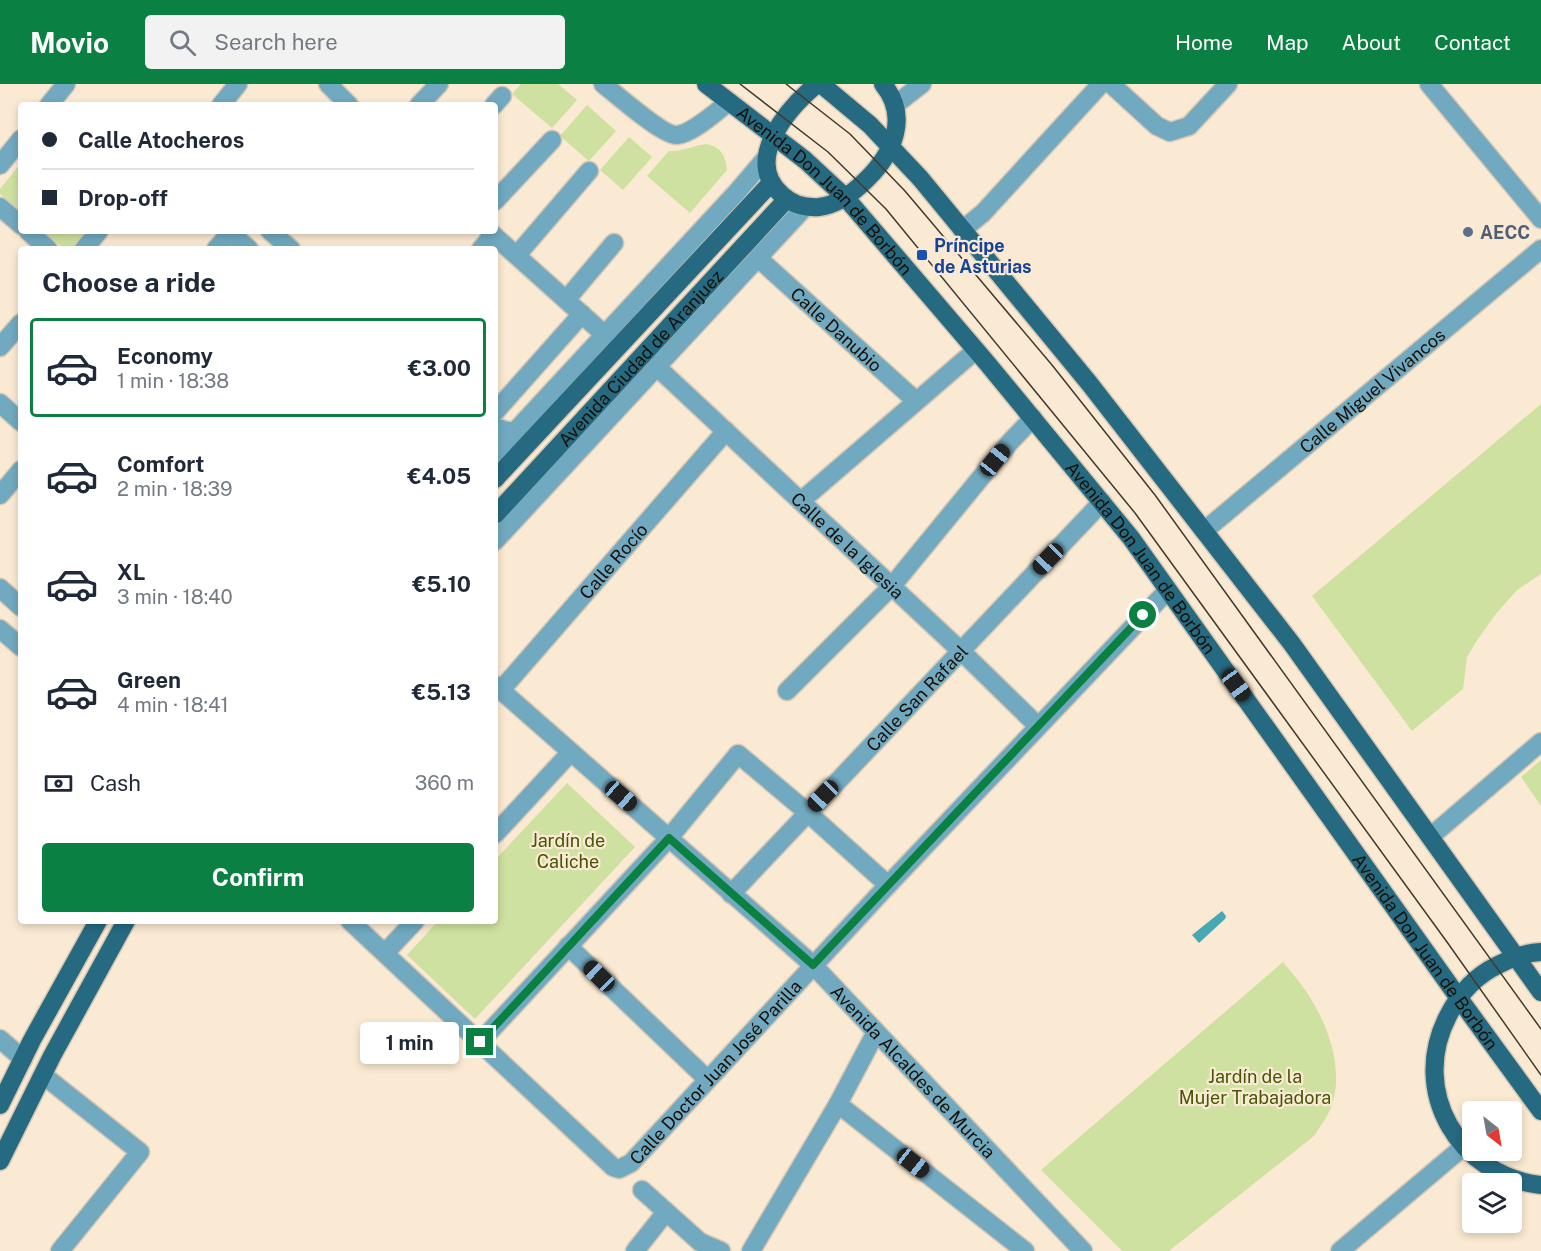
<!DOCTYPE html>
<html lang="en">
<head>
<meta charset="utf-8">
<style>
	:root { --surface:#fff; --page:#f2f2f3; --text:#1f2937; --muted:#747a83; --line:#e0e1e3; --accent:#0b8043 }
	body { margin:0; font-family:"Public Sans",sans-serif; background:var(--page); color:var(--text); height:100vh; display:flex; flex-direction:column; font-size:22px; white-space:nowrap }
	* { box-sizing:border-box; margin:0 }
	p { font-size:20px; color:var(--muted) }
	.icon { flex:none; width:33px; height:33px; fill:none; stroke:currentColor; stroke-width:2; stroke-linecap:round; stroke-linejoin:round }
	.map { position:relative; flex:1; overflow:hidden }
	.details { position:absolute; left:18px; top:162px; width:480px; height:678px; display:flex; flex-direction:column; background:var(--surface); border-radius:6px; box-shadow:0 3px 9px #0003 }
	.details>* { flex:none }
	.guide { position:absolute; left:18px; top:18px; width:480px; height:132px; border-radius:6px; box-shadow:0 3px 9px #0003; display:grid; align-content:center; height:132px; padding:0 24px; background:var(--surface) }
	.needle { width:39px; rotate:149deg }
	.controls { position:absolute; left:1462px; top:1017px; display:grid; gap:12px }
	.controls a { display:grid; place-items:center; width:60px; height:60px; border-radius:6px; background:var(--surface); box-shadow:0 3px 9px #0003; font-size:30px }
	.end { position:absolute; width:27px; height:27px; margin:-14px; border:8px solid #0b8043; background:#fff; box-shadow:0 0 0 3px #fff }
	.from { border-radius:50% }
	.bubble { position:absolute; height:42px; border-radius:6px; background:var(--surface); box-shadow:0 3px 9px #0003; font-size:20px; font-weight:700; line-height:42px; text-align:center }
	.car { position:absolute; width:18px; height:36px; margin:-18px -9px; border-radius:8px; box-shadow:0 0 4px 2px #0007; background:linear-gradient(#222 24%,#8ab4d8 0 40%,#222 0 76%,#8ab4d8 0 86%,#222 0) }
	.guide b { display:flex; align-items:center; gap:21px; height:57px; font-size:22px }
	.guide b+b { border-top:2px solid var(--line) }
	.guide i { width:15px; height:15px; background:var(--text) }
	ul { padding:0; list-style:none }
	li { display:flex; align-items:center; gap:18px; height:99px; margin:0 12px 9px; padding:0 12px; border:3px solid transparent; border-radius:6px }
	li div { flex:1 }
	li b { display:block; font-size:22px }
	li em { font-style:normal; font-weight:700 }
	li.selected { border-color:var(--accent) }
	li>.icon { width:54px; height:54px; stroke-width:1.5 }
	h2 { padding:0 24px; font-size:27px; line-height:72px }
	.pay { display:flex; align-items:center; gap:15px; height:66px; padding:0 24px; font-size:22px }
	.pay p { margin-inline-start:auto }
	.action { display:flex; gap:12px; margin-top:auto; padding:12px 24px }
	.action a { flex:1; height:69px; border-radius:6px; background:var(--accent); color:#fff; font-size:24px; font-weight:700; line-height:69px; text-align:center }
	header { display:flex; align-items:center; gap:36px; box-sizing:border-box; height:84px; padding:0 30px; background:var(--accent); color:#fff }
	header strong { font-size:28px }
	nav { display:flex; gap:33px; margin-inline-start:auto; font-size:21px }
	.search { width:420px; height:54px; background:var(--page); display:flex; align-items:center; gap:15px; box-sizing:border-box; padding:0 21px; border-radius:6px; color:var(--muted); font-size:22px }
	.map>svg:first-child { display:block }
</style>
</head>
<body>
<header>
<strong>Movio</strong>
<div class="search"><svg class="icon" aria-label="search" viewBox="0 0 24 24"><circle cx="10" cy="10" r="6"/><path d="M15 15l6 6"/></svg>Search here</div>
<nav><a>Home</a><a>Map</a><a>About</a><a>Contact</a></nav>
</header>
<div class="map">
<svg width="1541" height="1167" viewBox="0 0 1541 1167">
	<rect width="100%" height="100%" fill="#fbead3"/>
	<g fill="#cfe1a0">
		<polygon points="521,0 558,0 577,16 552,44 512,10"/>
		<polygon points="587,21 616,47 589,77 560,52"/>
		<polygon points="629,53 652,73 623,106 600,86"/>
		<path d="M707 60C722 64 725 71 727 86L690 129 647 92 669 67C683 68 693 61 707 60Z"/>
		<polygon points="21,79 21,128 0,110 0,105"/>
		<polygon points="43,147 103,147 108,151 96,165 64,165"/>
		<polygon points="1541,320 1541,490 1517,506 1495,531 1476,558 1467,573 1463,605 1412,647 1312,512"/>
		<polygon points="1541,676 1541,722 1521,693"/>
		<polygon points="567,699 635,763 475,935 407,871 438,837 495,837 495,776"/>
		<path d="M1283 878C1292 889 1302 900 1309 912 1330 944 1346 992 1329 1028 1325 1036 1319 1044 1314 1052L1169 1167H1122L1041 1086Z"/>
	</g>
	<polygon fill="#47a8b3" points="1222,827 1226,832 1225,835 1199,859 1192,851"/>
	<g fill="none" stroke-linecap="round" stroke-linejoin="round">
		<g stroke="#d7c7b3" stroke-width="21">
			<g id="minor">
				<polyline points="328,0 349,21"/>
				<path d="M603 0C616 10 663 52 677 51 692 50 717 27 729 18"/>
				<polyline points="1111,0 1157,42 1170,48 1189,42 1228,0"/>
				<polyline points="1429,0 1541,135"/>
				<polyline points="49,21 66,0"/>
				<polyline points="221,21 238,0"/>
				<polyline points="419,21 439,0"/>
				<polyline points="494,21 502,12"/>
				<polyline points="895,21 922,0"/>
				<polyline points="0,81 21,55"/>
				<polyline points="495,117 552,56"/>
				<polyline points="0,123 21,141"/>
				<polyline points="962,146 983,129 1101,0"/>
				<polyline points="28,147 48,165"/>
				<polyline points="270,147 291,165"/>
				<polyline points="489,147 605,251"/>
				<polyline points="231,149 249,165"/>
				<polyline points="84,165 99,147"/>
				<polyline points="216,165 232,147"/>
				<polyline points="481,165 493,151"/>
				<polyline points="517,171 589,87"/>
				<path id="s1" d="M758 174 916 317"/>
				<polyline points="566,216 614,159"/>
				<polyline points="0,263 21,239"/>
				<path id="s2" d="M657 283 961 567 1038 642"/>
				<polyline points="0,319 21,338"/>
				<polyline points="495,328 582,230"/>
				<polyline points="495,343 507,347 515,347"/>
				<polyline points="495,369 736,109 765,75"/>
				<polyline points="0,411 21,386"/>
				<polyline points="801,417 976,266"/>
				<path id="s3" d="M1204 447 1541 165"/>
				<polyline points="495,457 805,123"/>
				<polyline points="0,504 21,523"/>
				<polyline points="0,545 21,563"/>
				<path id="s4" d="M495 601 813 881 1083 1167"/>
				<path id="s5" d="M501 606 726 347"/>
				<polyline points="787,607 892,502 1010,358 1033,334"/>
				<polyline points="495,750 571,668"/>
				<polyline points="1430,753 1541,658"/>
				<path id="s6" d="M731 810 1102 418"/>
				<path id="s7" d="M350 837 613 1083 619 1085 631 1079 888 801 1168 506"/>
				<polyline points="568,862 707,995"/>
				<polyline points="385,869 415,837"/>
				<polyline points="0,955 23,975"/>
				<polyline points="480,958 669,754 738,670 807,728 888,801"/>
				<polyline points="43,991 140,1068 60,1167"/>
				<polyline points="838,1020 876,948"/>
				<polyline points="642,1106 700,1158 721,1167"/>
				<polyline points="635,1167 666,1128"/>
				<polyline points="751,1167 838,1020 1025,1167"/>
				<polyline points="1340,1167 1463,1063"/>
			</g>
		</g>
		<g stroke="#d7c7b3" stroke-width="21">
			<g id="major">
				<path id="s8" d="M706 0 805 76 845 113 987 279 1131 454 1458 913 1541 1027"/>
				<path d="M817 0C788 24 743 76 781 110 791 120 804 124 819 123 837 121 853 109 866 96 893 70 910 33 883 0"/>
				<polyline points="821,0 870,41 920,94 1089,299 1292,560 1541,908"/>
				<polyline points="495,395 771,99"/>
				<path id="s9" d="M495 431 787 115"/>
				<path d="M1541 868C1524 869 1512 874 1498 881 1475 892 1459 910 1448 932 1409 1007 1459 1092 1541 1101"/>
				<polyline points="0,1021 32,956 98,837"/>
				<polyline points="0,1077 52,972 126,837"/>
			</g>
		</g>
		<use href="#minor" stroke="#71a9c0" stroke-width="18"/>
		<use href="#major" stroke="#266a82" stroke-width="18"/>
		<g stroke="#41392e" stroke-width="1.5">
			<polyline points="740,0 828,68 886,125 1135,429 1447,858 1541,991"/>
			<polyline points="786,0 850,50 905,107 1052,281 1155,411 1541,945"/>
		</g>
	</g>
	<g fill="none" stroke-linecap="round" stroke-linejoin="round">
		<polyline stroke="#0b8043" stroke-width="8" points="480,958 669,754 813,881 1143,531"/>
	</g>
	<circle fill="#5c6f8a" stroke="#fbead3" stroke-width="2" cx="1468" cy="148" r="6"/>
	<rect fill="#1a4fb4" stroke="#fbead3" stroke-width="2" x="916" y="165" width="12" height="12" rx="3"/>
	<g text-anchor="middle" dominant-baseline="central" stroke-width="4.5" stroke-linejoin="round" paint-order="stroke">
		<g font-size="18" fill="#171109" stroke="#fbead3">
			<text stroke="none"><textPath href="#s8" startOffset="160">Avenida Don Juan de Borbón</textPath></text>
			<text stroke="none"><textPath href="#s1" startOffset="106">Calle Danubio</textPath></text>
			<text stroke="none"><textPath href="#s9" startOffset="214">Avenida Ciudad de Aranjuez</textPath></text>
			<text stroke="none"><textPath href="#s3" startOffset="219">Calle Miguel Vivancos</textPath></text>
			<text stroke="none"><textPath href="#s2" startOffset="261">Calle de la Iglesia</textPath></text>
			<text stroke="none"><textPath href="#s8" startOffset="646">Avenida Don Juan de Borbón</textPath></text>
			<text stroke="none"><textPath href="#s5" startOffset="171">Calle Rocío</textPath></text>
			<text stroke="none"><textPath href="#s6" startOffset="270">Calle San Rafael</textPath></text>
			<text stroke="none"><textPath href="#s8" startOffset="1132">Avenida Don Juan de Borbón</textPath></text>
			<text stroke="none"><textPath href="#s7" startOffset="504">Calle Doctor Juan José Parilla</textPath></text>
			<text stroke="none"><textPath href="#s4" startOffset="570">Avenida Alcaldes de Murcia</textPath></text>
		</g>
		<g font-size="18" font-weight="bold" fill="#4e5e75" stroke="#fbead3" text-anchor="start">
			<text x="1480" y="148">AECC</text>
		</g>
		<g font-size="18" font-weight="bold" fill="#164399" stroke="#fbead3" text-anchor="start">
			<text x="934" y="161">Príncipe<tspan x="934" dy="21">de Asturias</tspan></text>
		</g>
		<g font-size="18" fill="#465508" stroke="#fbead3">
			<text x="568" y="756">Jardín de<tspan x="568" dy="21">Caliche</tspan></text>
			<text x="1255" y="992">Jardín de la<tspan x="1255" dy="21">Mujer Trabajadora</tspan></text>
		</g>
	</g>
</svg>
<div class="controls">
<a><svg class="needle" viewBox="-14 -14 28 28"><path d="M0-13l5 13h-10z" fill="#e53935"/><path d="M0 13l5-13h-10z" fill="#747a83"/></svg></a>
<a><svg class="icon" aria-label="layers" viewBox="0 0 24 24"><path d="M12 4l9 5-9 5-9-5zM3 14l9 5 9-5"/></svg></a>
</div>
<i class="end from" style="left:1143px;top:531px"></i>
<i class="end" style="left:480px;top:958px"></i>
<div class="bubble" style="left:360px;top:938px;width:99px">1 min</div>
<i class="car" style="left:995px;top:376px;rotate:39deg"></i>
<i class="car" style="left:1048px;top:475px;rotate:224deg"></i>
<i class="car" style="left:1236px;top:601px;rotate:144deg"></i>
<i class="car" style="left:621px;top:712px;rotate:131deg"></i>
<i class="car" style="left:823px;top:712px;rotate:224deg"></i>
<i class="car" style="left:599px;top:892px;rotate:314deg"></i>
<i class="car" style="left:913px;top:1079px;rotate:128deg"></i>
<div class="guide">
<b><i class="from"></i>Calle Atocheros</b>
<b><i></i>Drop-off</b>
</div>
<section class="details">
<h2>Choose a ride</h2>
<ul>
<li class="selected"><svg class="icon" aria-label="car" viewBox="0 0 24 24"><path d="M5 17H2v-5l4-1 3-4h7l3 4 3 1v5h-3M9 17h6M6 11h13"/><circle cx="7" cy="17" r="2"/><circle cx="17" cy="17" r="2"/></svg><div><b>Economy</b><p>1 min · 18:38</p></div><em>€3.00</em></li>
<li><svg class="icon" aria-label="car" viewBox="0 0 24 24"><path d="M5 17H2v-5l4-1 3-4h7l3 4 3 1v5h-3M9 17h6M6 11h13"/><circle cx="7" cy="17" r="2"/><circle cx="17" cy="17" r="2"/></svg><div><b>Comfort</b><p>2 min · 18:39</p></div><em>€4.05</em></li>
<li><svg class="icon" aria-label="car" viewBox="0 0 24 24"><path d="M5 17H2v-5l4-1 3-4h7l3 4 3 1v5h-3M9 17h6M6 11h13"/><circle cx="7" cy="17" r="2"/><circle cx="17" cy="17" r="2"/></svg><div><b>XL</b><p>3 min · 18:40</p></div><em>€5.10</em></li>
<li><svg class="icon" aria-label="car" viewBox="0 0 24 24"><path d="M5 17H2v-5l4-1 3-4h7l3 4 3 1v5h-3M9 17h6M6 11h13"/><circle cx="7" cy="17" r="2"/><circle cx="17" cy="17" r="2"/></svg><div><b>Green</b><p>4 min · 18:41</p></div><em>€5.13</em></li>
</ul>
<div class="pay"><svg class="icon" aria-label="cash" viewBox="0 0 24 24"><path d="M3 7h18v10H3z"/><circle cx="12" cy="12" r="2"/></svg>Cash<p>360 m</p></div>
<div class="action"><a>Confirm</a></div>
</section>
</div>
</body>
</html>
